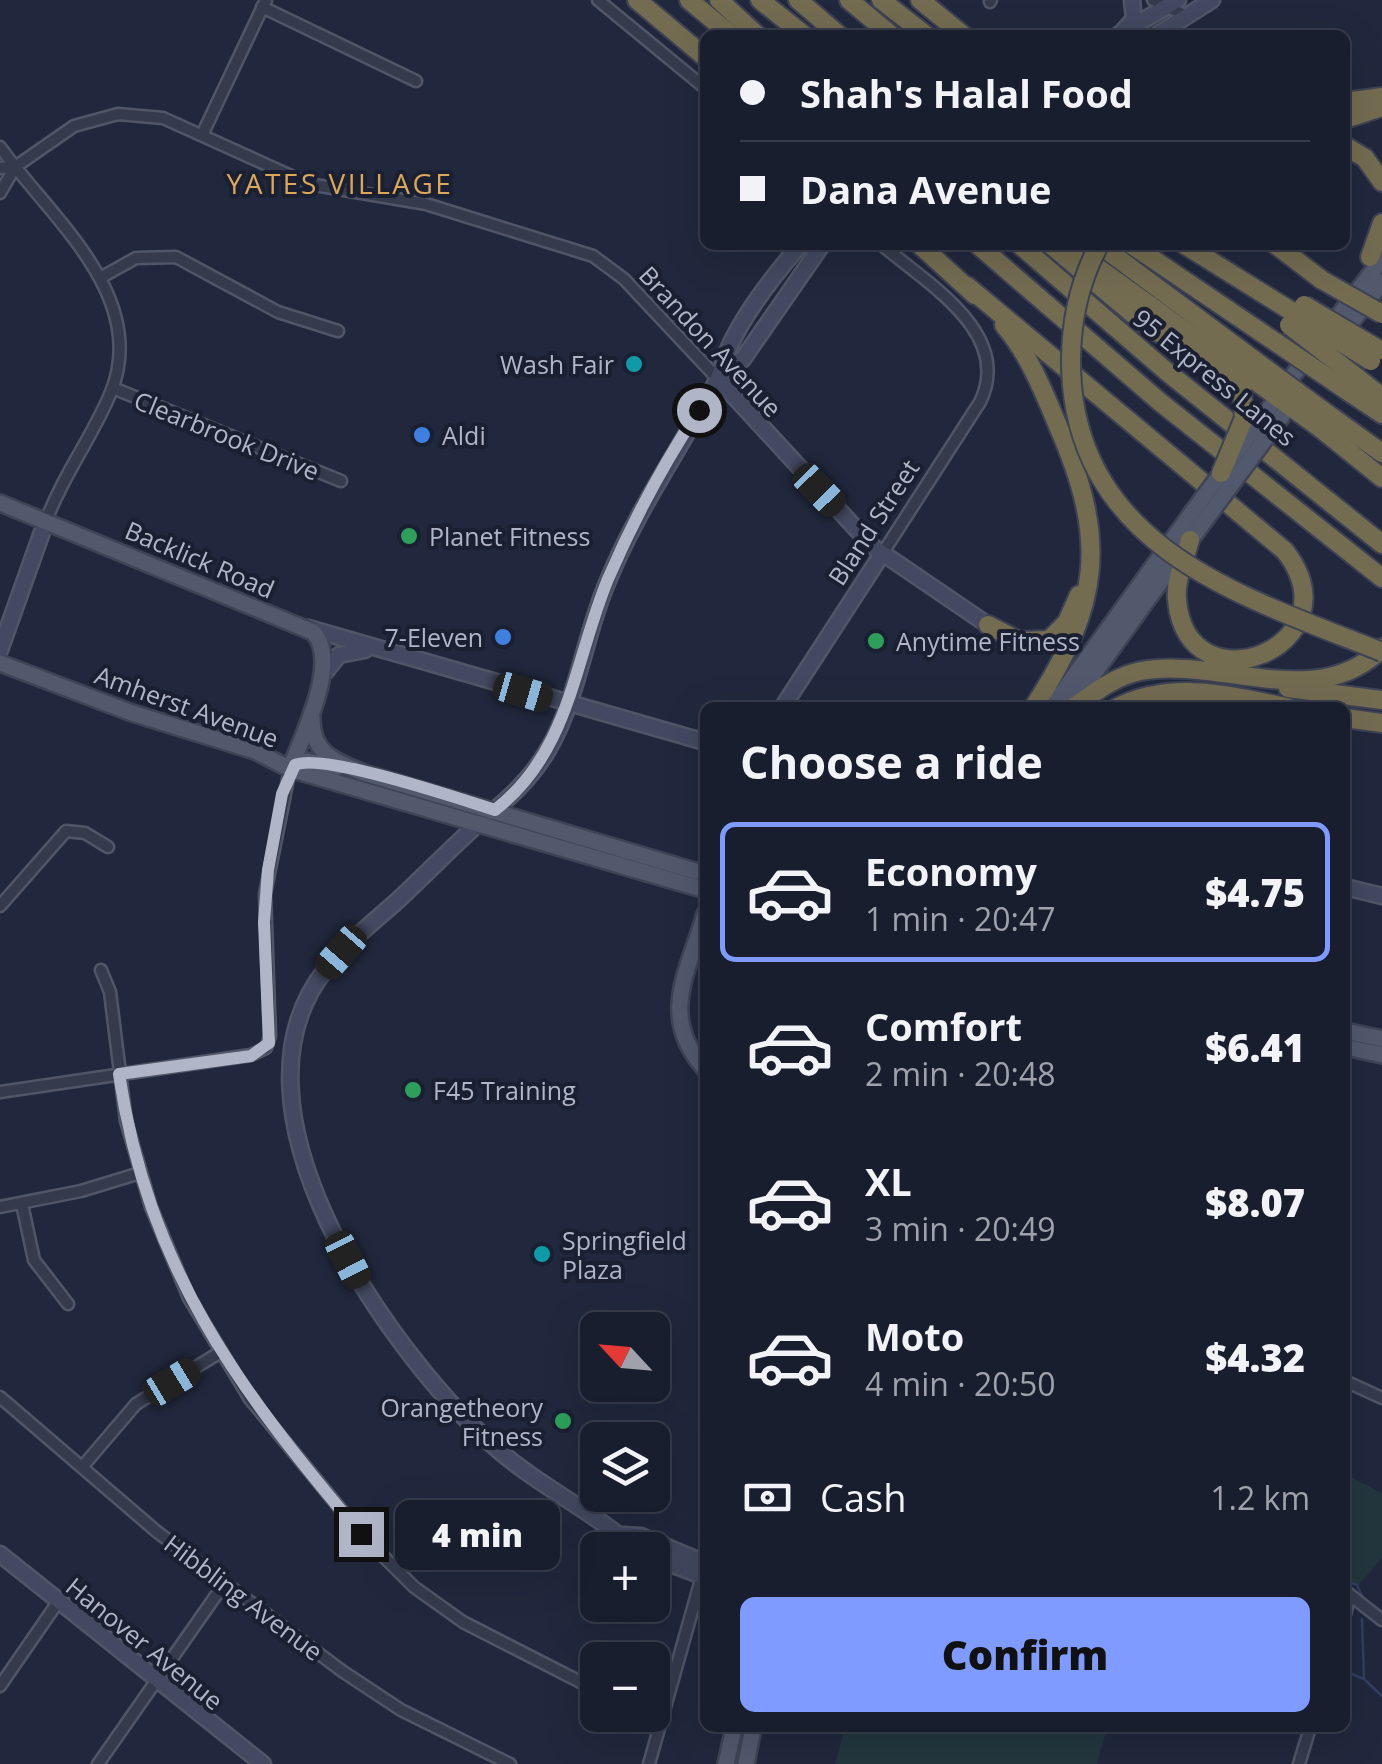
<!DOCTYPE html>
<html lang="en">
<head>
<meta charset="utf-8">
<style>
	:root { --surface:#191e2e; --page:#222736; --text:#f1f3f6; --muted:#9fa2aa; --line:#373c4a; --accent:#7f9bff }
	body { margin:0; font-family:"Open Sans",sans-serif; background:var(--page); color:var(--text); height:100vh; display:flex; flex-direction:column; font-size:38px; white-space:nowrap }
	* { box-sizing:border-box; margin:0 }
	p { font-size:32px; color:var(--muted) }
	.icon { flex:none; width:55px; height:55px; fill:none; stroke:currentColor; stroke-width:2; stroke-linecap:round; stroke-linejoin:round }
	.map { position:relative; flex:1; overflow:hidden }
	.sheet { position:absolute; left:700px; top:702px; width:650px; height:1030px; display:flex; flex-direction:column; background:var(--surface); border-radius:15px; box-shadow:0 10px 40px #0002,0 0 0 2px var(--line) }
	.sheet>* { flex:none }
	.hud { position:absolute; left:700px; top:30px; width:650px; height:220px; border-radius:15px; box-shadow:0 10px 40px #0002,0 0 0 2px var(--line); display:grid; align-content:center; height:220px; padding:0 40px; background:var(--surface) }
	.needle { width:65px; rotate:296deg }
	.buttons { position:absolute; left:580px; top:1312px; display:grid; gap:20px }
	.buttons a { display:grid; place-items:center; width:90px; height:90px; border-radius:15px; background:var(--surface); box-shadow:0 10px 40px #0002,0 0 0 2px var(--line); font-size:50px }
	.end { position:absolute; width:45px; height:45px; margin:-22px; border:12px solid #b0b5c8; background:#111; box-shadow:0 0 0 5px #111 }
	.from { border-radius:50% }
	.bubble { position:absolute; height:70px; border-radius:15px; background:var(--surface); box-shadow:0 10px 40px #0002,0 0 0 2px var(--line); font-size:32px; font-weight:800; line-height:70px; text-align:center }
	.car { position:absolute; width:30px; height:60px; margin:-30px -15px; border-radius:12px; box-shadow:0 0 8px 2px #0007; background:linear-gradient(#222 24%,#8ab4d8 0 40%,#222 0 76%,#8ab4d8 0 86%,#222 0) }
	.hud b { display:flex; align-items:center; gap:35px; height:95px; font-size:38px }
	.hud b+b { border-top:2px solid var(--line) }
	.hud i { width:25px; height:25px; background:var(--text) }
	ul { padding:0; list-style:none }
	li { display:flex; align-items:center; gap:30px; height:140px; margin:0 20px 15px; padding:0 20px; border:5px solid transparent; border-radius:15px }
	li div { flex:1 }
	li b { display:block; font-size:38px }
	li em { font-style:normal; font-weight:800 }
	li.on { border-color:var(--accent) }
	li>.icon { width:90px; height:90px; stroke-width:1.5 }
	h2 { padding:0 40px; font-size:45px; line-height:120px }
	.pay { display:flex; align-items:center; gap:25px; height:110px; padding:0 40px; font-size:38px }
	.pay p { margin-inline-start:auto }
	.primary-button { display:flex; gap:20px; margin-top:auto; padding:20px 40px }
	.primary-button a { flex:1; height:115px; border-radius:15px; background:var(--accent); color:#111; font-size:40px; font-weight:800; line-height:115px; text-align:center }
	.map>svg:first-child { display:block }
</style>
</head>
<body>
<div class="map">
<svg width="1382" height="1764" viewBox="0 0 1382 1764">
	<rect width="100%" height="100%" fill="#21283d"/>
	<g fill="#23363e">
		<polygon points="1345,1474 1382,1493 1382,1558 1357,1587 1345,1578"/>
		<polygon points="845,1728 1107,1728 1097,1764 835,1764"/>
	</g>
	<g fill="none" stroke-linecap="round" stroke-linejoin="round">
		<g stroke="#323e63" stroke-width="2.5">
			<polyline points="1345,1580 1357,1585 1362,1596"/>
			<polyline points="1362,1619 1364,1679"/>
			<polyline points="1345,1671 1364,1679 1382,1696"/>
		</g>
		<g stroke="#505567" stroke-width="15">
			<g id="street">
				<polyline points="598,0 705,88"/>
				<polyline points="1153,0 1187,16"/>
				<polyline points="990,2 991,0"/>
				<polyline points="262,7 416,81"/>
				<polyline points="202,135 266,0"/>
				<path d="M0 147C49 216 150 296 111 392 93 436 63 475 46 521"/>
				<polyline points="0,168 15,167"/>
				<polyline points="0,193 15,167 74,126 118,114 163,118 309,184 426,204 593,256 624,279 718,379"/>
				<path d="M882 245C926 283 1014 333 980 402L882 554"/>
				<polyline points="100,278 136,258 176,257 278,312 338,331"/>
				<polyline points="113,388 341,481"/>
				<polyline points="0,906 66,831 85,833 108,847"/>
				<polyline points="101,970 110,992 126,1121 151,1207 189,1298 250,1399 361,1534 414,1587 463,1622 598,1691"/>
				<polyline points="0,1092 251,1055 266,1048 270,1036 265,894 290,769"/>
				<polyline points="22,1204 34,1260 68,1304"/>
				<polyline points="0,1207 81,1191 140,1173"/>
				<polyline points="1345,1381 1382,1398"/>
				<polyline points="0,1397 156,1531 342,1671 401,1710 510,1764"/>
				<polyline points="83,1466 136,1404 219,1353"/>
				<polyline points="1345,1591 1382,1620"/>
				<polyline points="1345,1614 1350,1595"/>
				<polyline points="0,1686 58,1602"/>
				<polyline points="98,1764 224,1584"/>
				<polyline points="649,1764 702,1576"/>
				<polyline points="1299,1764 1310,1728"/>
			</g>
		</g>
		<g stroke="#505567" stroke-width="19">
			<g id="secondary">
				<polyline points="1124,30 1134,19 1132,0"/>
				<polyline points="1118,35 1178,0"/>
				<polyline points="1157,35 1212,0"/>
				<polyline points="719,378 743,359 822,245"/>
				<polyline points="718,379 872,546 988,625"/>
				<polyline points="308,628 705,742"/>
				<polyline points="0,650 46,521"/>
				<polyline points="322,676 339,655 365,650"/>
				<polyline points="782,708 882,554"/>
				<polyline points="1345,887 1382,896"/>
				<polyline points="624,1535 641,1536 705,1563"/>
				<path d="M637 1550C592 1510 534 1484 488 1441 385 1345 216 1106 326 969 346 944 372 923 396 902 424 876 450 849 478 824 506 801 531 780 549 748 577 699 584 640 605 588 634 514 679 451 716 382 721 373 723 362 727 352 742 316 774 275 800 245"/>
				<polyline points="0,1554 263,1764"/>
				<polyline points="652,1557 705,1577"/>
			</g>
		</g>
		<g stroke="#3e4455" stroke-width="20">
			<g id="primary">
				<polyline points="1341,336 1382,282"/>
				<polyline points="1281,391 1382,259"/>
				<path d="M0 503 313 632C341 661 302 736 290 769"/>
				<polyline points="0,663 132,713 255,751 290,769 705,890"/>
				<polyline points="1051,708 1191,514"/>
				<polyline points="1069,708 1203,523"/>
				<path d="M312 717C311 753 334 761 364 773L705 874"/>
				<polyline points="290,769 307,761 338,767"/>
				<path d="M705 914C688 972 658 1017 705 1069"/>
				<polyline points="1345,1031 1382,1039"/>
				<polyline points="1345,1047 1382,1055"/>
				<polyline points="726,1764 734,1728"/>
				<polyline points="746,1764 753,1728"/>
			</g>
		</g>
		<g stroke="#3d4254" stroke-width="22">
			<g id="highway">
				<polyline points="637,0 705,57"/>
				<polyline points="689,0 731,35"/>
				<polyline points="719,0 757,35"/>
				<polyline points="760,0 804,35"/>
				<polyline points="798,0 839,35"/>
				<polyline points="849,0 891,35"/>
				<polyline points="881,0 926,35"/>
				<polyline points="920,0 963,35"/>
				<polyline points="1345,102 1382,97"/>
				<polyline points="1345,119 1382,107"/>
				<polyline points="1345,146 1365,158 1382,182"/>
				<polyline points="920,245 975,295"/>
				<polyline points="978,245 1160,402 1382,578"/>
				<polyline points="1020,245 1166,371 1382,544"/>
				<polyline points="1051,245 1145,324 1223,373 1242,391"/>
				<polyline points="1066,245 1251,378"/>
				<polyline points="1100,245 1261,365"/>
				<polyline points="1132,245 1277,343"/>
				<polyline points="1185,245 1296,314"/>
				<polyline points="1276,245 1322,280"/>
				<polyline points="1370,257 1382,223"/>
				<path d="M967 286 1285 551C1359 647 1187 713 1177 600 1175 580 1185 559 1190 540"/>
				<path d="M1004 325C1029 355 1043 390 1058 426 1108 540 1101 604 1033 708"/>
				<polyline points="1359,379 1382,397"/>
				<polyline points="1349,392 1382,414"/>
				<polyline points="1332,417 1382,453"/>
				<polyline points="1320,428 1382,478"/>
				<polyline points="988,625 1019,641 1049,640 1067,622 1079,595"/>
				<polyline points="1288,688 1382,700"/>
				<path d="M1073 708C1095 692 1115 676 1141 671 1219 656 1317 714 1382 648"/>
				<path d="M1116 708C1172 679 1232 696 1290 708"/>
				<polyline points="1345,718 1382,723"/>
			</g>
		</g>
		<use href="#street" stroke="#353b4d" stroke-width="10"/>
		<use href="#secondary" stroke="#424960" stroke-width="14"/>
		<use href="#primary" stroke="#52596d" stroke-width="15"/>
		<use href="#highway" stroke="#736c51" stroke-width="18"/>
		<g stroke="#3e4455" stroke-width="20" stroke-linecap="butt">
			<g id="primary-bridge">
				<polyline points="1191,514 1271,406"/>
				<polyline points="1203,523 1283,415"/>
			</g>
		</g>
		<g stroke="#3d4254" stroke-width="22" stroke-linecap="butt">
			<g id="highway-bridge">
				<path d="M1099 245C1076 288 1068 337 1072 386 1088 553 1250 599 1382 652"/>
				<polyline points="1322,280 1382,314"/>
				<polyline points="1304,305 1380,350"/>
				<polyline points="1299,316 1371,361"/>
				<polyline points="1289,325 1359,379"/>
				<polyline points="1277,343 1349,392"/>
				<polyline points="1261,365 1332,417"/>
				<polyline points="1251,378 1320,428"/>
				<polyline points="1221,473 1244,418 1242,391"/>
			</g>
		</g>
		<use href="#primary-bridge" stroke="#52596d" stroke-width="15"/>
		<use href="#highway-bridge" stroke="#736c51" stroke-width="18"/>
	</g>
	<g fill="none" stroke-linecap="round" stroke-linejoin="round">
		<path stroke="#b0b5c8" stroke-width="12" d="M361 1534C238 1389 148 1268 119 1074L251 1056 269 1043 264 922 268 870 282 794 295 765C322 752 460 799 495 810 570 752 574 661 608 579 633 521 664 463 699 410"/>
	</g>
	<g fill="#0f9aa8" stroke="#1a2031" stroke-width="4">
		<circle cx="634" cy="364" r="10"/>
		<circle cx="542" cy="1254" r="10"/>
	</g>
	<g fill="#3f7fe0" stroke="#1a2031" stroke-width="4">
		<circle cx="422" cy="435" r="10"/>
		<circle cx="503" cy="637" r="10"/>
	</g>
	<g fill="#2e9e5b" stroke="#1a2031" stroke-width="4">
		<circle cx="409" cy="536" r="10"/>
		<circle cx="876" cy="641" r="10"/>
		<circle cx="413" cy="1090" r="10"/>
		<circle cx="563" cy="1421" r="10"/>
	</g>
	<g text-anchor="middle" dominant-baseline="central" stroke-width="8" stroke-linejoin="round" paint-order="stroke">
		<g font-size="25" fill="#b0b5c8" stroke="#1a2031">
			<text transform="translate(711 341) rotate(47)">Brandon Avenue</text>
			<text transform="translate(1215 377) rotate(39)">95 Express Lanes</text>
			<text transform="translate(227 435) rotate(22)">Clearbrook Drive</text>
			<text transform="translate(873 522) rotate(-57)">Bland Street</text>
			<text transform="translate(200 559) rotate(23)">Backlick Road</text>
			<text transform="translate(187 706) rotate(20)">Amherst Avenue</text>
			<text transform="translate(244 1597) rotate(37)">Hibbling Avenue</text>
			<text transform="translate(145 1643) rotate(39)">Hanover Avenue</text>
		</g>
		<g font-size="25" fill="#b0b5c8" stroke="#1a2031" text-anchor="start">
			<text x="614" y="364" text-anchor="end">Wash Fair</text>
			<text x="442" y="435">Aldi</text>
			<text x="429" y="536">Planet Fitness</text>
			<text x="483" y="637" text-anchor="end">7-Eleven</text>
			<text x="896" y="641">Anytime Fitness</text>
			<text x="433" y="1090">F45 Training</text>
			<text x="562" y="1240">Springfield<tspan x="562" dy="29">Plaza</tspan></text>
			<text x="543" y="1407" text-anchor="end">Orangetheory<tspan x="543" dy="29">Fitness</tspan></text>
		</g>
		<g font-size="28" letter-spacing="2.5" fill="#dba758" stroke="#1a2031">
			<text x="340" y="183">YATES VILLAGE</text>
		</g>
	</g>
</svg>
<div class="buttons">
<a><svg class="needle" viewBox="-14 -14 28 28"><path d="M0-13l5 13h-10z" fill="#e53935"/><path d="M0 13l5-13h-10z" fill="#9fa2aa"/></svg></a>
<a><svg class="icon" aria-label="layers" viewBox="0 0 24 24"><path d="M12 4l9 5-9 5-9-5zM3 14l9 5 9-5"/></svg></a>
<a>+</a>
<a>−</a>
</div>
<i class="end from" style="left:699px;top:410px"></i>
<i class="end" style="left:361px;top:1534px"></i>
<div class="bubble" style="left:395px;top:1500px;width:165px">4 min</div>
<i class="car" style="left:819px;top:490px;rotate:136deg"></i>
<i class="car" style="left:523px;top:692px;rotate:106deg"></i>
<i class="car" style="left:341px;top:952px;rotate:221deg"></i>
<i class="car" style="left:348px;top:1260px;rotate:153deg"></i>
<i class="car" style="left:172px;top:1382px;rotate:59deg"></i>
<div class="hud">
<b><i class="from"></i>Shah's Halal Food</b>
<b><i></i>Dana Avenue</b>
</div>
<section class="sheet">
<h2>Choose a ride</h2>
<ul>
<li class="on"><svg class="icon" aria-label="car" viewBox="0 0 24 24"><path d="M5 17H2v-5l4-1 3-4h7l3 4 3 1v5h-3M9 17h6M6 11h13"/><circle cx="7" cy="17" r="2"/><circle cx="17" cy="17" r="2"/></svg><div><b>Economy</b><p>1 min · 20:47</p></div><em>$4.75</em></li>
<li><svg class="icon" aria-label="car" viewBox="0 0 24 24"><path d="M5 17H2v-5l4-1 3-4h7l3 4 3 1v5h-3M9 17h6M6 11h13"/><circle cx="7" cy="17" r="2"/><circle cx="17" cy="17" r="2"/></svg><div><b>Comfort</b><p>2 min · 20:48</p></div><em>$6.41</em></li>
<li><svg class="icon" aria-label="car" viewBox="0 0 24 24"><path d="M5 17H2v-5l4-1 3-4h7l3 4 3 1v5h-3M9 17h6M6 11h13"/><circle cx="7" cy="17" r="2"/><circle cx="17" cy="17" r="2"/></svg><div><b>XL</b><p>3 min · 20:49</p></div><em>$8.07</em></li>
<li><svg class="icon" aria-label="car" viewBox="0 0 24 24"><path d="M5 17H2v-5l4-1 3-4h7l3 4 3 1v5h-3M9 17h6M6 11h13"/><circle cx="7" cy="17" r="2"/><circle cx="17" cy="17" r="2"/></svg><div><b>Moto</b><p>4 min · 20:50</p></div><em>$4.32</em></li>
</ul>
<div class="pay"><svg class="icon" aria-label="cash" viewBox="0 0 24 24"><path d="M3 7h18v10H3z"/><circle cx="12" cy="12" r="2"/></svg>Cash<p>1.2 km</p></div>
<div class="primary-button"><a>Confirm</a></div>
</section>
</div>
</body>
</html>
